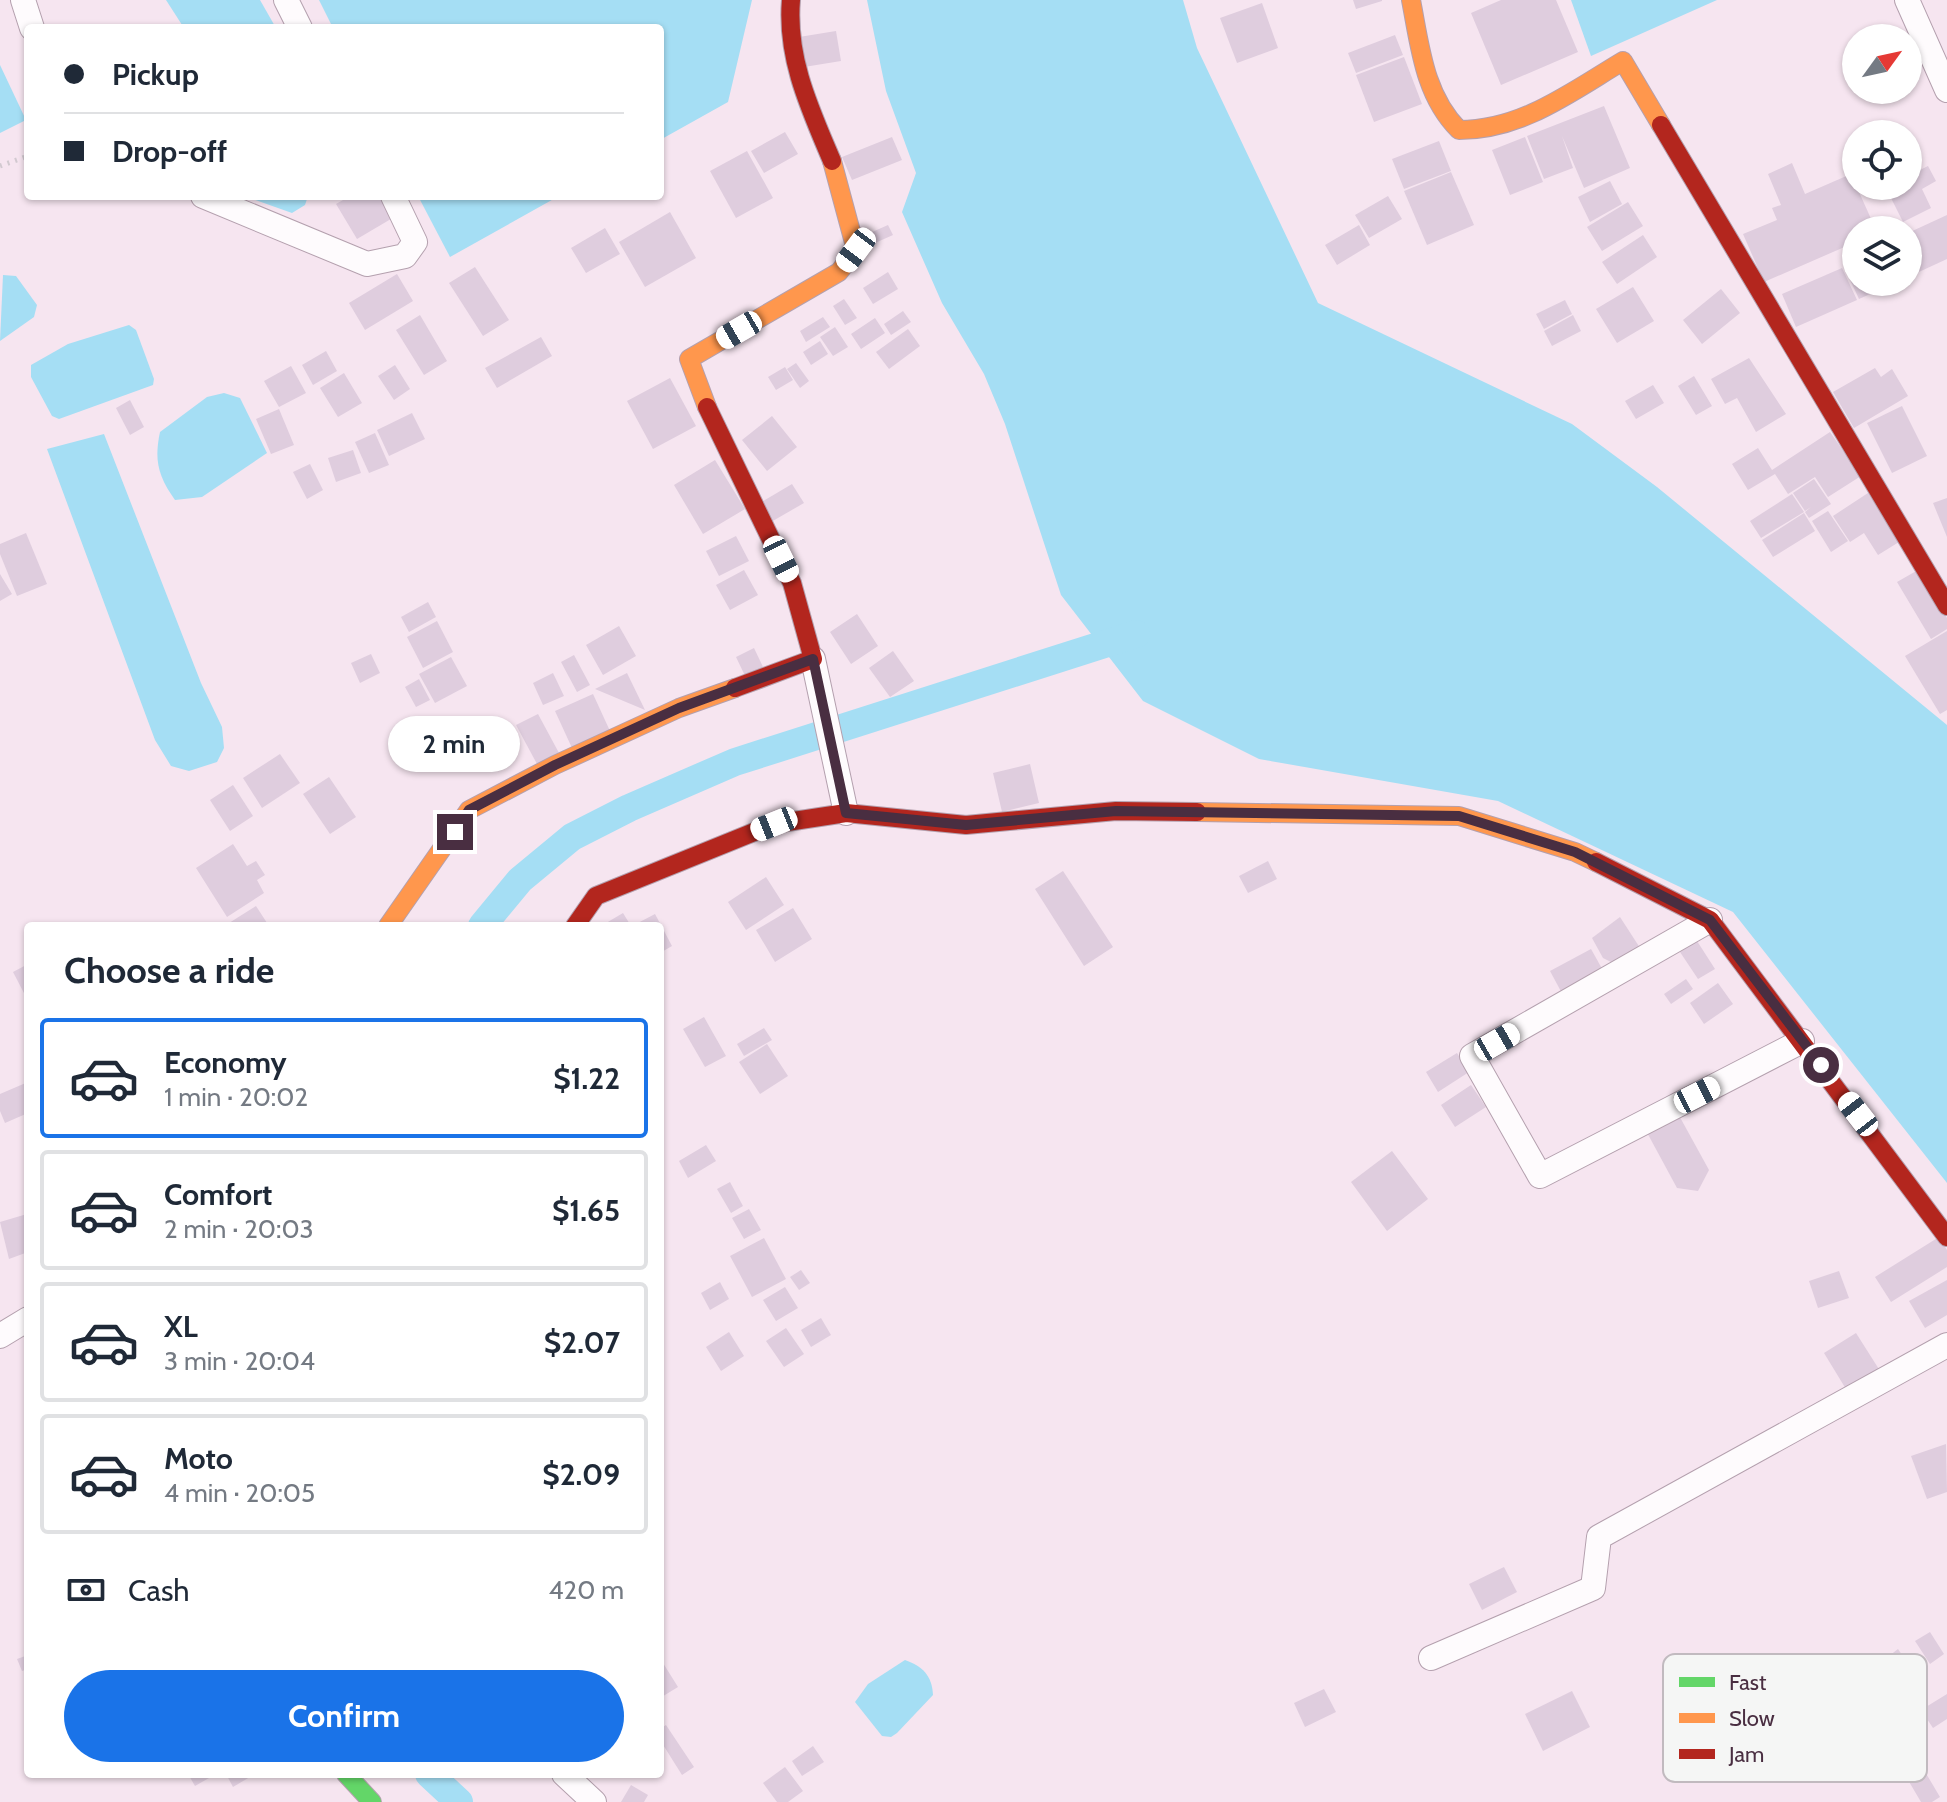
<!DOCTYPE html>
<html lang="en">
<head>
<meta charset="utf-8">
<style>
	:root { --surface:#fff; --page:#f6f6f7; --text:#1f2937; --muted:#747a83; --line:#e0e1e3; --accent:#1a73e8 }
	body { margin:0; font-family:Cabin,sans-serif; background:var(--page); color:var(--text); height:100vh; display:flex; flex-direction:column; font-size:30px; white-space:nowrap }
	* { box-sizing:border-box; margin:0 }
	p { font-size:26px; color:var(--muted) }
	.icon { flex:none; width:44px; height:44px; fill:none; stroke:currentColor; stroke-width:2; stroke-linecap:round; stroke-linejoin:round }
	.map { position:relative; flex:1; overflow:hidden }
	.side { position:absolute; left:24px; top:922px; width:640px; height:856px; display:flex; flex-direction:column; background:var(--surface); border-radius:8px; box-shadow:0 2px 6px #0004 }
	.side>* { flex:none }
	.banner { position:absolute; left:24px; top:24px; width:640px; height:176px; border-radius:8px; box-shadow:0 2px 6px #0004; display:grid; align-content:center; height:176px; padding:0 40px; background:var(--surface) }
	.needle { width:52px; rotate:57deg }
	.buttons { position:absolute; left:1842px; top:24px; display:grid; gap:16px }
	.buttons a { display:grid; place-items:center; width:80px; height:80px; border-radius:50%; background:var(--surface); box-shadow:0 2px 6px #0004; font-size:40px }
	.end { position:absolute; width:36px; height:36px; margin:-18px; border:10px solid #492e41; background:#fff; box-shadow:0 0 0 4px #fff }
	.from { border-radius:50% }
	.bubble { position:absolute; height:56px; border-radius:28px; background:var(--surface); box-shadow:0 2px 6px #0004; font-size:26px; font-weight:700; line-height:56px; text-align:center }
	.car { position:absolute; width:24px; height:48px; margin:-24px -12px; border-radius:10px; box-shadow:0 0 6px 2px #0007; background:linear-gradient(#fff 24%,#345 0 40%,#fff 0 76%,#345 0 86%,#fff 0) }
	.banner b { display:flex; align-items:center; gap:28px; height:76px; font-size:30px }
	.banner b+b { border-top:2px solid var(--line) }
	.banner i { width:20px; height:20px; background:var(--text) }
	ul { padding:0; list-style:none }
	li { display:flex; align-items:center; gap:24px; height:120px; margin:0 16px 12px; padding:0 24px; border:4px solid var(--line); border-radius:8px }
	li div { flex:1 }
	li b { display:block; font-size:30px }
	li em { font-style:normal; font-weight:700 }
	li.on { border-color:var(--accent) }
	li>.icon { width:72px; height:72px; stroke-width:1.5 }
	h2 { padding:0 40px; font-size:36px; line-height:96px }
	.pay { display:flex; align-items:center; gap:20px; height:88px; padding:0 40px; font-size:30px }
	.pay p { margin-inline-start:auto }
	.primary-button { display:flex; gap:16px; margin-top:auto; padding:16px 40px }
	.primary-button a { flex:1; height:92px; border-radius:48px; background:var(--accent); color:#fff; font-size:32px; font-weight:700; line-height:92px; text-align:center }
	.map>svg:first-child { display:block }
</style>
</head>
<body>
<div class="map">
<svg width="1947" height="1802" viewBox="0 0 1947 1802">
	<rect width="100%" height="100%" fill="#f6e5f0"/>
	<g fill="#a5def4">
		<polygon points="166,0 260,0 276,28 184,28"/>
		<polygon points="319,0 752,0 728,102 660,140 660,28 333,28"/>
		<polygon points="867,0 1183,0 1197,48 1318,303 1572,424 1657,487 1947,725 1947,1183 1733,912 1498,801 1259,759 1143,701 1061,595 1005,424 984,374 942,303 902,212 916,173 886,91"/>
		<polygon points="1571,0 1717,0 1591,56"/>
		<polygon points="0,65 26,120 0,133"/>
		<polygon points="244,196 308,196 305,205 292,213"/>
		<polygon points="418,196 559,196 450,257"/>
		<polygon points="3,275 16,276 37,305 34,317 0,341"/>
		<polygon points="129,325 136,330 154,379 153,385 59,419 52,416 31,377 31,365 68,344"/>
		<path d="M224 393 240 398 267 453 202 497 175 500C158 476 154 460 160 432L207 397Z"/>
		<polygon points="104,434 201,683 222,727 224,748 217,762 189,771 171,766 155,740 47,449"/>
		<path d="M905 1660C922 1666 932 1675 933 1695L897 1733 891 1737 882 1736 855 1702 868 1684Z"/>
	</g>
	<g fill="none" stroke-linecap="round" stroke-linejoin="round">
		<g stroke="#a5def4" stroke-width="28">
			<polyline points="482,926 520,880 572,837 629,808 735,762 1136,634"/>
			<polyline points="429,1774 459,1802"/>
		</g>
	</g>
	<g fill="#dfcdde">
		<polygon points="1353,0 1382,0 1382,1 1356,9"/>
		<polygon points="1501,0 1556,0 1578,52 1501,85 1471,13"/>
		<polygon points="1262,3 1278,48 1237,63 1220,18"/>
		<polygon points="836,31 841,61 804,67 799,37"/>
		<polygon points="1395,35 1403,55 1356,73 1348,53"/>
		<polygon points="1404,57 1422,104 1374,122 1356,75"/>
		<polygon points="1604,106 1630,168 1584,188 1562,136 1573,168 1544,179 1527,136"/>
		<polygon points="785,132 798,154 764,173 751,151"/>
		<polygon points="892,137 902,160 852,180 842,157"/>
		<polygon points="1525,137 1543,182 1510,195 1492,150"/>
		<polygon points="1439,141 1451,171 1404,189 1392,159"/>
		<polygon points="747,151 773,198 736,218 710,171"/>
		<polygon points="1908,162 1914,173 1928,166 1936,181 1922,189 1931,208 1903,222 1885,186 1908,186"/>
		<polygon points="1792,163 1805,194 1851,174 1876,230 1856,230 1856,242 1764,282 1743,234 1777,220 1772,208 1781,205 1768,174"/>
		<polygon points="1451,172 1474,225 1427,245 1404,191"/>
		<polygon points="1610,181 1622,204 1590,222 1578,197"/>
		<polygon points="350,196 384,196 396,216 357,239 336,204"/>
		<polygon points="1388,196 1402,219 1369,238 1355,215"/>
		<polygon points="1628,202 1643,226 1602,251 1587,227"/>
		<polygon points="670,212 696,258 645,287 619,242"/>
		<polygon points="1947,215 1947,259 1908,277 1908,233"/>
		<polygon points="888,225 893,235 866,247 861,237"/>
		<polygon points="1359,225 1370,245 1337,265 1325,245"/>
		<polygon points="605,228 620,254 586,273 571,248"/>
		<polygon points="1643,235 1657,257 1617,284 1602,262"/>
		<polygon points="1856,261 1856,282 1897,282 1859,299 1844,267"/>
		<polygon points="475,267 509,320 483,336 449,283"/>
		<polygon points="1842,268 1857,300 1796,327 1782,294"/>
		<polygon points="888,272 898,289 873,304 863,288"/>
		<polygon points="397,274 413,301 365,330 349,303"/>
		<polygon points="1633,287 1654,321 1617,343 1596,309"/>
		<polygon points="1721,289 1740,313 1702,344 1683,320"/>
		<polygon points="844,299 857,318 845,325 833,306"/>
		<polygon points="1565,300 1572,314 1544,329 1536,314"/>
		<polygon points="903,311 911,322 891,335 884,324"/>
		<polygon points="420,315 447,361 424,375 396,330"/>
		<polygon points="1573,315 1581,331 1552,346 1544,331"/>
		<polygon points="823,317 830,327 806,342 800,331"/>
		<polygon points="875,318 885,333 861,349 851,334"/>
		<polygon points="835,327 848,347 833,356 820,337"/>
		<polygon points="908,329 920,346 889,369 876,352"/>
		<polygon points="541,337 552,356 497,388 485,368"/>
		<polygon points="820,341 828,354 811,365 803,352"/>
		<polygon points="326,351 337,371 313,385 302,365"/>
		<polygon points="1749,358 1786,414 1756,432 1737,398 1725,404 1711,379"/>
		<polygon points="796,363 809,381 800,388 787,369"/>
		<polygon points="395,365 410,389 394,400 378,376"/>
		<polygon points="291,366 306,393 279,407 264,381"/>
		<polygon points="785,367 793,380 776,390 768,377"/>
		<polygon points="1875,368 1881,377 1892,369 1908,396 1854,428 1833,392"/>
		<polygon points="344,373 362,403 338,417 320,388"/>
		<polygon points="1694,376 1712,406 1696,415 1678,386"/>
		<polygon points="670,378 696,426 653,449 627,401"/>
		<polygon points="1653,385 1664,403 1636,419 1625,401"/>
		<polygon points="130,400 144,427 130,435 116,408"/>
		<polygon points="1902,406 1927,456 1892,473 1867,423"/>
		<polygon points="279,409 294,445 271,454 256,419"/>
		<polygon points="412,413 425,439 389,456 377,430"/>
		<polygon points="772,416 797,447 767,471 742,440"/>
		<polygon points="1830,432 1861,476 1828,497 1815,477 1788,494 1775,474 1748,490 1732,464 1758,448 1772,470"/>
		<polygon points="375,433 389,465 369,473 355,442"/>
		<polygon points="353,450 361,473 336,482 328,458"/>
		<polygon points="715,460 745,509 703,534 674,485"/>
		<polygon points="310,464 323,490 307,499 293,472"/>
		<polygon points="1814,479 1831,504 1809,518 1805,512 1811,507 1805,511 1793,493"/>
		<polygon points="792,484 804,503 771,522 760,503"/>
		<polygon points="1868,493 1899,542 1878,555 1864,533 1850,542 1833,516"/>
		<polygon points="1792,494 1804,512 1761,538 1750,521"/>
		<polygon points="1947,498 1947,537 1933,503"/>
		<polygon points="1828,511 1848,541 1831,552 1812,521"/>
		<polygon points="1804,513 1815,531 1773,557 1762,540"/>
		<polygon points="26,533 47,584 17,596 0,554 0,544"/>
		<polygon points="736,536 749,561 719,576 706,551"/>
		<polygon points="744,570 758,595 730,610 716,585"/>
		<polygon points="1918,570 1947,618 1947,629 1931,639 1897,582"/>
		<polygon points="0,574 12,594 0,601"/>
		<polygon points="428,602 436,617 409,632 401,617"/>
		<polygon points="857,614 878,646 851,664 830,632"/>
		<polygon points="437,621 453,652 423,668 407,637"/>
		<polygon points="619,626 636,656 603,675 586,645"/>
		<polygon points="1947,631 1947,710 1940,714 1905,656"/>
		<polygon points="754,648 765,671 747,680 736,657"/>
		<polygon points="893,651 914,681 890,697 869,668"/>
		<polygon points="371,654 380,673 360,683 351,663"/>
		<polygon points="574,655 590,685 577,692 561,662"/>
		<polygon points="451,657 467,686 435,703 419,674"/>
		<polygon points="553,673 564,696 543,705 533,683"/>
		<polygon points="627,673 645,710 595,689"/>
		<polygon points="419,679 430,700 416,707 405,687"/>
		<polygon points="593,694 610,731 572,748 555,711"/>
		<polygon points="538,714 559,753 537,764 516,725"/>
		<polygon points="280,754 300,783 262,808 243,778"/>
		<polygon points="1030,764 1039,803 1002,812 993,773"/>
		<polygon points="329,777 356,817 330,834 303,794"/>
		<polygon points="233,785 253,816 230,831 210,800"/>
		<polygon points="233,844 247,866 256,861 265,875 257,880 264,893 227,917 196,868"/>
		<polygon points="1268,861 1277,879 1248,893 1239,876"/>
		<polygon points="1063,871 1113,947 1084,966 1035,889"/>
		<polygon points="766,877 784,905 746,930 728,902"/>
		<polygon points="256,906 269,926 231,926 229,923"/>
		<polygon points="793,908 812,939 775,962 756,930"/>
		<polygon points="623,913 631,926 601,926"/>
		<polygon points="655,914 672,946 660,953 660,926 632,926"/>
		<polygon points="1620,917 1642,951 1619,966 1603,958 1592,938"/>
		<polygon points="1697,941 1715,969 1698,979 1680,952"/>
		<polygon points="1591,949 1605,974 1564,997 1550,971"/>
		<polygon points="28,964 28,996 26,997 13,972"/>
		<polygon points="1686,979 1693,989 1671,1004 1664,994"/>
		<polygon points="1718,983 1733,1004 1704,1024 1690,1003"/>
		<polygon points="704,1017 726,1056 705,1067 683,1029"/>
		<polygon points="764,1028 772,1040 744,1056 737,1044"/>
		<polygon points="767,1044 788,1076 760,1094 739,1062"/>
		<polygon points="1457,1053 1469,1072 1438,1092 1426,1072"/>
		<polygon points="28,1082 28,1113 5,1123 0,1111 0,1094"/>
		<polygon points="1471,1085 1486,1107 1455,1127 1441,1105"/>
		<polygon points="1676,1110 1709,1170 1698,1191 1677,1188 1644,1127"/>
		<polygon points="706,1145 716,1161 688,1178 679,1161"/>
		<polygon points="1392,1151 1428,1199 1387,1231 1351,1182"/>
		<polygon points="730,1182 743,1206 731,1213 717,1189"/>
		<polygon points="749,1209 761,1230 744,1239 732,1218"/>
		<polygon points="27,1214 28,1252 9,1259 0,1222"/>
		<polygon points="1939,1237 1947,1250 1947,1267 1891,1302 1875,1277"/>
		<polygon points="764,1238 786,1279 752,1297 730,1256"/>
		<polygon points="801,1270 810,1283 799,1290 790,1277"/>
		<polygon points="1839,1271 1849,1298 1818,1308 1809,1281"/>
		<polygon points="1947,1280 1947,1315 1925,1328 1909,1301"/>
		<polygon points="720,1282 729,1299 710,1310 701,1293"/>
		<polygon points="785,1287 798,1308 776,1321 763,1300"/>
		<polygon points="821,1318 831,1335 811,1347 801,1330"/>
		<polygon points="786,1328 804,1354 784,1367 766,1341"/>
		<polygon points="729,1332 744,1356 721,1371 706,1347"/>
		<polygon points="1856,1333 1882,1374 1849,1394 1824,1353"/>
		<polygon points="1946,1444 1947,1492 1927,1499 1911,1456"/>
		<polygon points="1504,1567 1517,1592 1482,1610 1469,1584"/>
		<polygon points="1930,1632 1944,1654 1930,1664 1915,1641"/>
		<polygon points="1898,1649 1911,1668 1898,1677 1885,1659"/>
		<polygon points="28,1655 28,1669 22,1671 17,1659"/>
		<polygon points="663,1663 678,1687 660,1698 660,1665"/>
		<polygon points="1324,1689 1336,1712 1305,1727 1294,1703"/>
		<polygon points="1572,1691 1590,1727 1543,1751 1525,1714"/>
		<polygon points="1947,1694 1947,1719 1933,1728 1921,1710"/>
		<polygon points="666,1725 694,1767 682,1775 660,1740 660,1729"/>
		<polygon points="813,1746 824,1762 802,1776 792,1761"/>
		<polygon points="785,1767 803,1791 788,1802 777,1802 763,1783"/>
		<polygon points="1924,1770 1940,1797 1932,1802 1921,1802 1908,1780"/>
		<polygon points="188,1774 216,1774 195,1786"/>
		<polygon points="226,1774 255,1774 233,1787"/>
		<polygon points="631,1785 648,1795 644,1802 621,1802"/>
	</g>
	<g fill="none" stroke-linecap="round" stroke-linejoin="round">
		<g stroke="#b4a0ae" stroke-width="26">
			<g id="street">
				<polyline points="23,0 32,28"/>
				<polyline points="286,0 300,28"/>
				<polyline points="1907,0 1947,90"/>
				<polyline points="203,196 367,264 405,256 415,242 393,196"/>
				<polyline points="813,659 846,813"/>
				<polyline points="1710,920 1472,1056 1540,1176 1802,1041"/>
				<polyline points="0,1336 28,1319"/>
				<polyline points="1431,1658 1593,1588 1599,1537 1947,1345"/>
				<polyline points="564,1774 594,1802"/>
			</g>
		</g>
		<g stroke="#b4a0ae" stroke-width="20">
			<polyline id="fast" points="346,1774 372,1802"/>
		</g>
		<g stroke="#b4a0ae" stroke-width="20">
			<g id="slow">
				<path d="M1411 0C1420 46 1424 95 1459 130 1522 130 1571 92 1623 61L1661 125"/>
				<polyline points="707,407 689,359 839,272 856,250 832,161"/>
				<polyline points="1197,812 1459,816 1575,852 1596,862"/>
				<polyline points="388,926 469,810 555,765 679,708 735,688"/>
			</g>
		</g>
		<g stroke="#b4a0ae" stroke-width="20">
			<g id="jam">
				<path d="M791 0C786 58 810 109 832 161"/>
				<polyline points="1661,125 1947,606"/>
				<polyline points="707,407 792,583 813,659 735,688"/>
				<polyline points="1596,862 1710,920 1947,1237"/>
				<polyline points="575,926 596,896 774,824 846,813 966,825 1116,811 1197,812"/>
			</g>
		</g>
		<polyline stroke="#d2c9d0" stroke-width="5" stroke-dasharray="2 6" stroke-linecap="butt" points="0,166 28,156"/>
		<use href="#street" stroke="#fefbfd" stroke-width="24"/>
		<use href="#fast" stroke="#63d668" stroke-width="18"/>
		<use href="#slow" stroke="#ff974d" stroke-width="18"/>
		<use href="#jam" stroke="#b3261e" stroke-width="18"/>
	</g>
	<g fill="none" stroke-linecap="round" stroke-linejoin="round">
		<polyline stroke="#492e41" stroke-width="10" points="455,832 469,810 555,765 679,708 813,659 846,813 966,825 1116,811 1459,816 1575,852 1710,920 1821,1065"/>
	</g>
	<rect x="1663" y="1654" width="264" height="128" rx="12" fill="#f5f6f5" stroke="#c1babf" stroke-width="2"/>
	<rect x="1679" y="1677" width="36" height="10" fill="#63d668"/>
	<rect x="1679" y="1713" width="36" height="10" fill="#ff974d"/>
	<rect x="1679" y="1749" width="36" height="10" fill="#b3261e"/>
	<g font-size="22" fill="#492e41">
		<text x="1729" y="1690">Fast</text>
		<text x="1729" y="1726">Slow</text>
		<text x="1729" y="1762">Jam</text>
	</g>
</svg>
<div class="buttons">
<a><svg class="needle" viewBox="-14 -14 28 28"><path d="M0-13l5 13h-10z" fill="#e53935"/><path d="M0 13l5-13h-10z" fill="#747a83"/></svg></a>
<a><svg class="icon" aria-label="locate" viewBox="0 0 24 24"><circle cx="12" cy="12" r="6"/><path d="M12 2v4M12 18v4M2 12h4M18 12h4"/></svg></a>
<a><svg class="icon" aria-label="layers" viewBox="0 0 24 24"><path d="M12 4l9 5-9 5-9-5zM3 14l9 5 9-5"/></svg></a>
</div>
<i class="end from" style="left:1821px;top:1065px"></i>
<i class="end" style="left:455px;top:832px"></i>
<div class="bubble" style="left:388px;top:716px;width:132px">2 min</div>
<i class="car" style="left:856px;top:250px;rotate:217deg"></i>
<i class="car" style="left:739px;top:330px;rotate:240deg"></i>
<i class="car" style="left:781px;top:559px;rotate:154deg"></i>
<i class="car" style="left:774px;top:824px;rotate:248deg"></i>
<i class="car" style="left:1497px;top:1042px;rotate:60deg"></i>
<i class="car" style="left:1697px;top:1095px;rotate:63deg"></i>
<i class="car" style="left:1858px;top:1114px;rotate:322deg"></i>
<div class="banner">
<b><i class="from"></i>Pickup</b>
<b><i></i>Drop-off</b>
</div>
<section class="side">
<h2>Choose a ride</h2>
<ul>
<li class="on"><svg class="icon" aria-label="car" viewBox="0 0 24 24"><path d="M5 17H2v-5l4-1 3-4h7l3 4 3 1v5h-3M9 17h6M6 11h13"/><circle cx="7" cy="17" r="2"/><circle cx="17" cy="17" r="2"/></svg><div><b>Economy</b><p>1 min · 20:02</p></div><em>$1.22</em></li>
<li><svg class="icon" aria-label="car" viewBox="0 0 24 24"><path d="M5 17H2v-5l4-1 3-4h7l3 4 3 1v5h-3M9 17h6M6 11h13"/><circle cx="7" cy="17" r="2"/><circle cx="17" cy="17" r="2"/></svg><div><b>Comfort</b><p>2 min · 20:03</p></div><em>$1.65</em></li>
<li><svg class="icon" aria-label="car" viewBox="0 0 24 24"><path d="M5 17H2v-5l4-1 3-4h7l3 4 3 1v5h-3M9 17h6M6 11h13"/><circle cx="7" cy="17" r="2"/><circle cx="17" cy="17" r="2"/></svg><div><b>XL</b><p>3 min · 20:04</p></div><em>$2.07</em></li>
<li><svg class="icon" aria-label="car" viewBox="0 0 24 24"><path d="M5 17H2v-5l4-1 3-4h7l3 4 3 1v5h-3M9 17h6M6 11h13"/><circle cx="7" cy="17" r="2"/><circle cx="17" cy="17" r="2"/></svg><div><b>Moto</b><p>4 min · 20:05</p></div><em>$2.09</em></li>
</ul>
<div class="pay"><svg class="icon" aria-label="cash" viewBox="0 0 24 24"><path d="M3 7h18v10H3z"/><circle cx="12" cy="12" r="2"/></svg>Cash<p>420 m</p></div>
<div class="primary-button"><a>Confirm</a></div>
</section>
</div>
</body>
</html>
